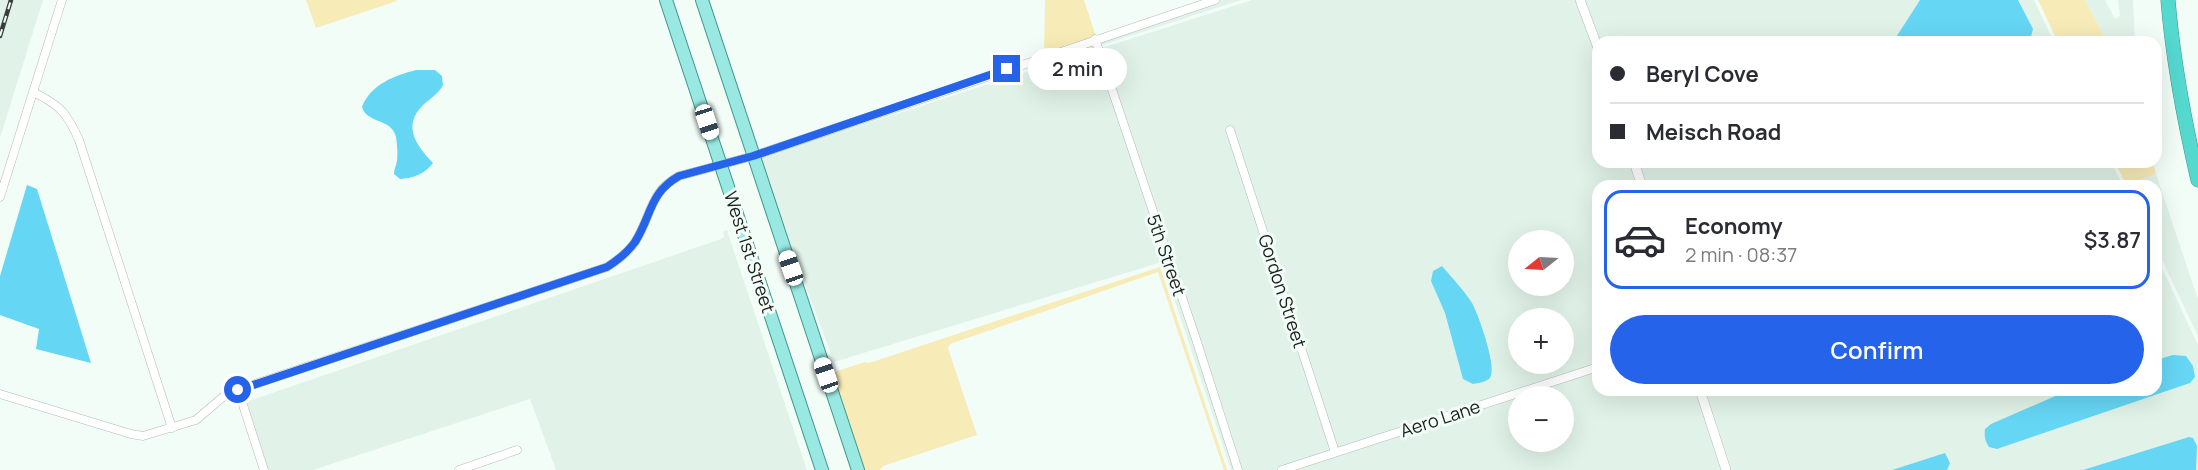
<!DOCTYPE html>
<html lang="en">
<head>
<meta charset="utf-8">
<style>
	:root { --surface:#fff; --page:#f7f7f7; --text:#2b2b33; --muted:#7c7c81; --line:#e1e1e2; --accent:#2563eb }
	body { margin:0; font-family:Manrope,sans-serif; background:var(--page); color:var(--text); height:100vh; display:flex; flex-direction:column; font-size:22px; white-space:nowrap }
	* { box-sizing:border-box; margin:0 }
	p { font-size:20px; color:var(--muted) }
	.icon { flex:none; width:33px; height:33px; fill:none; stroke:currentColor; stroke-width:2; stroke-linecap:round; stroke-linejoin:round }
	.map { position:relative; flex:1; overflow:hidden }
	.drawer { position:absolute; left:1592px; top:180px; width:570px; height:216px; display:flex; flex-direction:column; background:var(--surface); border-radius:18px; box-shadow:0 6px 24px #0002 }
	.drawer>* { flex:none }
	.hud { position:absolute; left:1592px; top:36px; width:570px; height:132px; border-radius:18px; box-shadow:0 6px 24px #0002; display:grid; align-content:center; height:132px; padding:0 18px; background:var(--surface) }
	.needle { width:39px; rotate:252deg }
	.controls { position:absolute; left:1508px; top:230px; display:grid; gap:12px }
	.controls a { display:grid; place-items:center; width:66px; height:66px; border-radius:50%; background:var(--surface); box-shadow:0 6px 24px #0002; font-size:30px }
	.end { position:absolute; width:27px; height:27px; margin:-14px; border:8px solid #2563eb; background:#fff; box-shadow:0 0 0 3px #fff }
	.from { border-radius:50% }
	.bubble { position:absolute; height:42px; border-radius:21px; background:var(--surface); box-shadow:0 6px 24px #0002; font-size:20px; font-weight:600; line-height:42px; text-align:center }
	.car { position:absolute; width:18px; height:36px; margin:-18px -9px; border-radius:8px; box-shadow:0 0 4px 2px #0007; background:linear-gradient(#fff 24%,#345 0 40%,#fff 0 76%,#345 0 86%,#fff 0) }
	.hud b { display:flex; align-items:center; gap:21px; height:57px; font-size:22px }
	.hud b+b { border-top:2px solid var(--line) }
	.hud i { width:15px; height:15px; background:var(--text) }
	ul { padding:10px 0 0; list-style:none }
	li { display:flex; align-items:center; gap:18px; height:99px; margin:0 12px 9px; padding:0 6px; border:3px solid transparent; border-radius:18px }
	li div { flex:1 }
	li b { display:block; font-size:22px }
	li em { font-style:normal; font-weight:600 }
	li.active { border-color:var(--accent) }
	li>.icon { width:54px; height:54px; stroke-width:1.5 }
	.primary-button { display:flex; gap:12px; margin-top:auto; padding:12px 18px }
	.primary-button a { flex:1; height:69px; border-radius:36px; background:var(--accent); color:#fff; font-size:24px; font-weight:600; line-height:69px; text-align:center }
	.map>svg:first-child { display:block }
</style>
</head>
<body>
<div class="map">
<svg width="2198" height="470" viewBox="0 0 2198 470">
	<rect width="100%" height="100%" fill="#f3fdf7"/>
	<g fill="#e1f3e8" fill-rule="evenodd">
		<polygon points="0,0 43,0 0,138"/>
		<polygon points="1217,0 1241,0 1099,46 1097,38"/>
		<path d="M1252 0H2034L2054 42H1598V162H2111L2123 186H1598V390H2156V255L2198 345V470H1231L1162 262 834 362 758 158ZM1518 240H1563V285H1518ZM1518 318H1563V363H1518ZM1518 396H1563V441H1518Z"/>
		<polygon points="2085,0 2105,0 2115,19 2120,16 2118,0 2133,0 2135,42 2107,42"/>
		<polygon points="2156,174 2198,299 2198,336 2156,247 2156,186 2126,185"/>
		<polygon points="727,230 807,470 556,470 530,399 313,470 264,470 237,388 240,387 245,400 249,401 721,239 724,237 723,232"/>
	</g>
	<g fill="#f7ebb7">
		<polygon points="306,0 396,0 397,1 316,28"/>
		<polygon points="1045,0 1084,0 1099,46 1046,63 1044,57"/>
		<polygon points="2038,0 2085,0 2107,42 2058,42"/>
		<polygon points="2115,162 2153,162 2156,174 2126,185"/>
		<polygon points="1160,267 1227,470 1224,470 1158,272 950,344 948,348 977,435 883,466 880,470 865,470 831,373 865,362 869,363"/>
	</g>
	<g fill="#66d6f5">
		<polygon points="1920,0 2018,0 2033,29 2030,40 2027,42 1893,42"/>
		<path d="M416 70H435L442 76 443 85C438 94 431 98 423 105 402 126 416 145 433 163 425 174 413 178 400 179L394 174C394 169 396 166 397 161 398 154 397 143 396 137 392 118 367 124 362 107 371 84 394 76 416 70Z"/>
		<polygon points="27,185 37,189 91,363 36,349 39,329 0,315 0,276"/>
		<path d="M1442 266C1452 278 1464 290 1472 303 1478 313 1498 369 1490 378 1486 382 1478 383 1473 384L1463 379 1445 313 1431 281 1433 271Z"/>
		<path d="M2173 355 2186 356 2193 366 2195 377 2190 383 1997 449 1989 447C1985 441 1984 436 1985 429L1991 424 2069 390H2156V360Z"/>
		<polygon points="2189,437 2193,438 2197,446 2196,470 2083,470"/>
		<polygon points="1945,453 1950,463 1947,470 1892,470"/>
	</g>
	<g fill="none" stroke-linecap="round" stroke-linejoin="round">
		<g stroke="#b2bcb6" stroke-width="9">
			<g id="minor">
				<polyline points="1095,39 1196,339 1238,470"/>
				<path d="M33 92C60 105 67 113 79 140L172 428"/>
				<polyline points="1230,130 1335,452"/>
				<polyline points="0,197 62,0"/>
				<path d="M0 394 131 434 143 436 196 420 224 396 252 385 607 267C618 260 628 253 635 242 652 215 649 192 679 176L753 156 1215 0"/>
				<polyline points="243,405 264,470"/>
				<polyline points="459,470 517,450"/>
				<polyline points="1282,470 1598,367"/>
			</g>
		</g>
		<g stroke="#b2bcb6" stroke-width="10">
			<g id="tertiary">
				<polyline points="1580,0 1598,48"/>
				<polyline points="1634,162 1642,186"/>
				<polyline points="1700,390 1726,470"/>
			</g>
		</g>
		<g stroke="#40978f" stroke-width="14">
			<g id="primary">
				<polyline points="666,0 822,470"/>
				<polyline points="702,0 858,470"/>
			</g>
		</g>
		<g stroke="#40978f" stroke-width="15">
			<path id="motorway" d="M2168 0C2173 61 2184 120 2198 180"/>
		</g>
		<use href="#minor" stroke="#fff" stroke-width="8"/>
		<use href="#tertiary" stroke="#fff" stroke-width="9"/>
		<use href="#primary" stroke="#99e8e2" stroke-width="12"/>
		<use href="#motorway" stroke="#55d8ce" stroke-width="14"/>
		<g stroke="#393d3b" stroke-width="4.5">
			<polyline id="rail" points="0,36 11,0"/>
		</g>
		<use href="#rail" stroke="#f3fdf7" stroke-width="2" stroke-dasharray="7" stroke-linecap="butt"/>
	</g>
	<g fill="none" stroke-linecap="round" stroke-linejoin="round">
		<path stroke="#2563eb" stroke-width="8" d="M238 390 607 267C618 260 627 253 635 242 652 215 649 193 679 176L753 156 1007 69"/>
	</g>
	<g text-anchor="middle" dominant-baseline="central" stroke-width="6" stroke-linejoin="round" paint-order="stroke">
		<g font-size="18" fill="#1a1d1b" stroke="#f3fdf7">
			<text transform="translate(750 252) rotate(72)">West 1st Street</text>
			<text transform="translate(1167 255) rotate(71)">5th Street</text>
			<text transform="translate(1283 291) rotate(72)">Gordon Street</text>
			<text transform="translate(1440 418) rotate(-18)">Aero Lane</text>
		</g>
	</g>
</svg>
<div class="controls">
<a><svg class="needle" viewBox="-14 -14 28 28"><path d="M0-13l5 13h-10z" fill="#e53935"/><path d="M0 13l5-13h-10z" fill="#7c7c81"/></svg></a>
<a>+</a>
<a>−</a>
</div>
<i class="end from" style="left:238px;top:390px"></i>
<i class="end" style="left:1007px;top:69px"></i>
<div class="bubble" style="left:1028px;top:48px;width:99px">2 min</div>
<i class="car" style="left:707px;top:122px;rotate:162deg"></i>
<i class="car" style="left:791px;top:268px;rotate:341deg"></i>
<i class="car" style="left:826px;top:375px;rotate:341deg"></i>
<div class="hud">
<b><i class="from"></i>Beryl Cove</b>
<b><i></i>Meisch Road</b>
</div>
<section class="drawer">
<ul>
<li class="active"><svg class="icon" aria-label="car" viewBox="0 0 24 24"><path d="M5 17H2v-5l4-1 3-4h7l3 4 3 1v5h-3M9 17h6M6 11h13"/><circle cx="7" cy="17" r="2"/><circle cx="17" cy="17" r="2"/></svg><div><b>Economy</b><p>2 min · 08:37</p></div><em>$3.87</em></li>
</ul>
<div class="primary-button"><a>Confirm</a></div>
</section>
</div>
</body>
</html>
